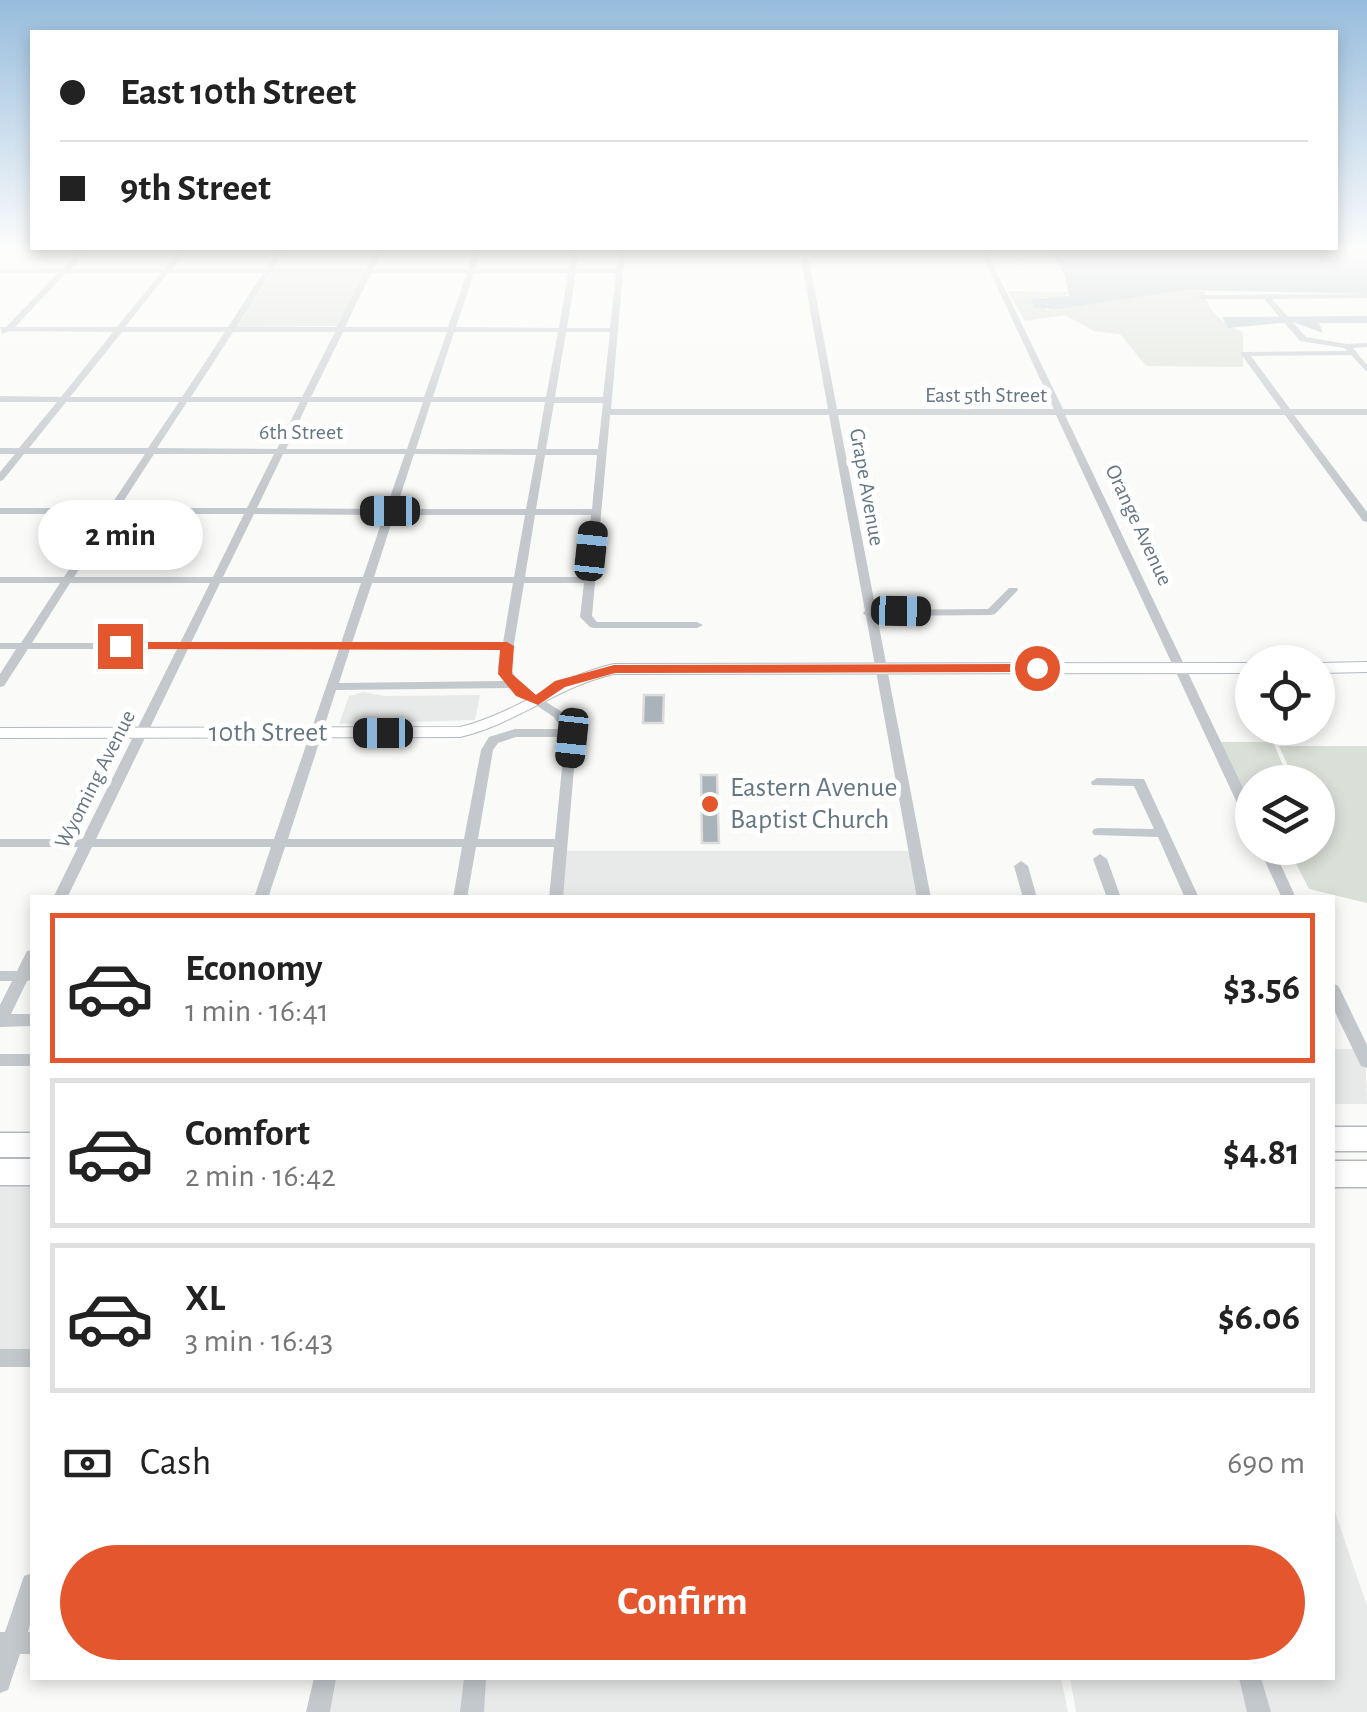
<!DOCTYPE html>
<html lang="en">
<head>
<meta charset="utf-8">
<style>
	:root { --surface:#fff; --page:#f6f6f6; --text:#222; --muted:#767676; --line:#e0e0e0; --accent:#e4572e }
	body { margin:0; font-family:"Alegreya Sans",sans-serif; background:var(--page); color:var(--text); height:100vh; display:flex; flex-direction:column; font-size:38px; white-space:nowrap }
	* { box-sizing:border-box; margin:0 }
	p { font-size:32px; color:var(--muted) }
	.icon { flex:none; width:55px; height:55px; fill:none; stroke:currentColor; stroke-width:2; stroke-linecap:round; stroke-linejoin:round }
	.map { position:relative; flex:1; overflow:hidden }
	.details { position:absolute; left:30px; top:895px; width:1305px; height:785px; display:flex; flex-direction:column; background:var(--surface); border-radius:0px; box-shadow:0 5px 15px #0003 }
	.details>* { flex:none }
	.hud { position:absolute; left:30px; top:30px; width:1308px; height:220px; border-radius:0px; box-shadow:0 5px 15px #0003; display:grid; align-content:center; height:220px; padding:0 30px; background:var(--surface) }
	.controls { position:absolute; left:1235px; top:645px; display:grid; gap:20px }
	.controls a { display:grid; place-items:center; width:100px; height:100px; border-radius:50%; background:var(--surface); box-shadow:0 5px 15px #0003; font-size:50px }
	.end { position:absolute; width:45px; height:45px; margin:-22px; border:12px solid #e4572e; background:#fff; box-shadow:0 0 0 5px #fff }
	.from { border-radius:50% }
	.bubble { position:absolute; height:70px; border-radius:35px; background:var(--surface); box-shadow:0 5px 15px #0003; font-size:32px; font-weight:700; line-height:70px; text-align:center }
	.car { position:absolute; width:30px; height:60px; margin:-30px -15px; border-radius:12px; box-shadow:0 0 8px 2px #0007; background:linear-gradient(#222 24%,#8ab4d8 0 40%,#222 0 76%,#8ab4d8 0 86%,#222 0) }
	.hud b { display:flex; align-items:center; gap:35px; height:95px; font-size:38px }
	.hud b+b { border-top:2px solid var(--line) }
	.hud i { width:25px; height:25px; background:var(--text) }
	ul { padding:18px 0 0; list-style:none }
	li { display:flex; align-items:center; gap:30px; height:150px; margin:0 20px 15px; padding:0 10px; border:5px solid var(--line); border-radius:0px }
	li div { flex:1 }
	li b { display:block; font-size:38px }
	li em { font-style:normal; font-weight:700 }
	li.active { border-color:var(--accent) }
	li>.icon { width:90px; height:90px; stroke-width:1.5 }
	.pay { display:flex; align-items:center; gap:25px; height:110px; padding:0 30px; font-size:38px }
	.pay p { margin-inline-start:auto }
	.button { display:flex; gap:20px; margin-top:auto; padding:20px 30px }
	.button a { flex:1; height:115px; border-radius:60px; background:var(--accent); color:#fff; font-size:40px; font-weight:700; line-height:115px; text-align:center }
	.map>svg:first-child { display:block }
</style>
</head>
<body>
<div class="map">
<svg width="1367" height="1712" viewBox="0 0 1367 1712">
	<rect width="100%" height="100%" fill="#fafaf8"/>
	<g fill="#e8e9e9">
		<polygon points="363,692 385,696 480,695 475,720 339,724 349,696"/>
		<polygon points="567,851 917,851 927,898 562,898"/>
		<polygon points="1332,1049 1365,1049 1367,1104 1333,1104"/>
		<rect x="0" y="1181" width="32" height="168"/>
		<polygon points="1333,1506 1367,1606 1367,1712 1076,1712 1070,1678 1332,1678"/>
		<polygon points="335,1678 1061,1678 1068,1712 329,1712"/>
	</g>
	<g fill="#dadfd7">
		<polygon points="272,273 363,272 365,273 339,326 236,327"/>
		<path d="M1184 290 1205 291C1205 311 1227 326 1243 332V367L1146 366 1120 334 1094 331 1065 315 1025 321 1008 291 1070 292 1061 298 1039 297 1046 310Z"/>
		<polygon points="1218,742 1273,742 1290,782 1252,782 1252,813"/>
		<polygon points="1279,746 1367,746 1367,903 1309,889 1288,848 1318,848 1318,782 1295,782"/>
	</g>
	<g fill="#bbc7cb">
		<polygon points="1050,250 1367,250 1367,294 1185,290 1057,309 1035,308 1031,299 1069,296 1064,273"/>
		<polygon points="1367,316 1367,323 1319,323 1323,333 1293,322 1228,328 1222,317"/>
	</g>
	<g fill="#aab3b9" stroke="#dcdcda" stroke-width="2.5">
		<polygon points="644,695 664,695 663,723 643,723"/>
		<polygon points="701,775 717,775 719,843 702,843"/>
	</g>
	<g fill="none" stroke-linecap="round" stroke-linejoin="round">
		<g stroke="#b3babf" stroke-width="2">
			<g id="secondary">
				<polygon points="1367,662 1367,672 1318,673 1318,663"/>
				<path d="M1252 663V673L614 674C559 686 516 724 460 737L0 738V728L460 727C515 714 558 676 614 664Z"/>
			</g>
		</g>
		<g stroke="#b4b9bd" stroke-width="3">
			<g id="highway">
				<rect x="1332" y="1127" width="35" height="24"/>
				<rect x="0" y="1133" width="32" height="24"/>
				<rect x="0" y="1159" width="32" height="26"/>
				<rect x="1332" y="1161" width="35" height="26"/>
			</g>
		</g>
		<g fill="#c3c8cc" fill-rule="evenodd">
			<path d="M81 250H88L71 269H164L179 250H186L172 269H266L279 250H285L273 269H366L376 250H382L373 269H468L475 250H481L475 269H569L573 250H579L576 269H617L619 250H625L611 409H828L801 260 805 258 809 260 837 409H1054L980 250H986L1063 409H1281L1241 354 1242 352 1347 351 1344 348 1300 341 1264 299H1202L1198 297 1199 295 1367 294V298L1272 299 1306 337 1347 344 1367 343V347L1353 348 1367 365V372L1351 355 1251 356 1290 409H1367V415H1294L1367 512V522L1363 521 1285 415H1065L1252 807V824L1245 820 1056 415H838L876 610 988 609 1009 588H1017L1018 590 995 614 991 615 877 616 931 898H917L866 616 863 613 865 611 829 415H610L592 616 597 622H697L703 625 697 628H594L590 627 580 617 584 583H524L510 668 521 686 562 712 577 733 563 898H549L554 847H476L467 898H453L462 847H285L268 898H254L271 847H92L67 898H53L78 847H0V839H82L177 649H28L4 686 0 687V674L16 649H0V643H21L60 583H0V577H64L105 514H0V508H109L145 454H24L3 480 0 481V472L15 454H0V448H19L57 402H0V396L61 397 113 332 10 331 2 334 0 327H6L58 273H0V269H63ZM66 273H161L117 327H15ZM168 273H263L228 327H125ZM271 273H364L337 327H236ZM371 273H467L448 327H345ZM474 273H568L559 328 456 327ZM576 273H616L610 328H567ZM122 332H225L182 397H70ZM233 332H335L302 397H191ZM343 332H447L424 397H311ZM454 332H558L546 397H433ZM566 332H610L603 397H555ZM66 402H179L148 448H29ZM187 402H300L277 449 157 448ZM308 402H423L407 449H286ZM431 402H545L537 449H416ZM554 403H603L598 449H546ZM154 454H274L247 508H119ZM283 454H405L386 509 257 508ZM414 454 536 455 526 509H396ZM545 455H597L592 509H536ZM115 514H244L213 577H74ZM254 514 384 515 363 577H223ZM394 515H525L514 577H374ZM535 515H591L585 577H525ZM70 583H210L180 643H32ZM220 583H361L341 643H191ZM372 583H513L503 643H352ZM188 649H339L274 839H96ZM350 649H501L498 668 504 681 339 683ZM510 688 554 717 562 729H515L489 737 481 750 464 839H288L336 690ZM516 737H565L555 839H478L493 750 498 743Z"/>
			<polygon points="1097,778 1144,779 1199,898 1185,898 1158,837 1094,835 1092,832 1094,829 1099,828 1154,829 1134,786 1092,785 1091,782"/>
			<polygon points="1259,848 1273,848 1296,898 1282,898"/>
			<polygon points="1100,854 1107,859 1121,898 1107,898 1093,859"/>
			<polygon points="1021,861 1028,866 1037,898 1023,898 1014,866"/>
			<polygon points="32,950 32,980 27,981 11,1014 32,1014 32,1026 0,1027 0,1005 12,981 0,981 0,971 17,971 27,951"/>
			<polygon points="1332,984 1337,985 1340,989 1367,1045 1367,1068 1361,1066 1332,1006"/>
			<rect x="0" y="1054" width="32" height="12"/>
			<rect x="0" y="1349" width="32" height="18"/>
			<polygon points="32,1573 32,1617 28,1632 32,1632 32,1654 20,1654 8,1690 0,1693 0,1632 5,1632 24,1576"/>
			<polygon points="314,1678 336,1678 330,1712 306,1712"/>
			<polygon points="464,1678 486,1678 484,1712 460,1712"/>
			<polygon points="1239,1678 1261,1678 1271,1712 1247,1712"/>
		</g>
		<use href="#secondary" fill="#fff" fill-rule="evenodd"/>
		<use href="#highway" fill="#fff" fill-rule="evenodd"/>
	</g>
	<linearGradient id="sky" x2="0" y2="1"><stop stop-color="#96bcdc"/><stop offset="0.51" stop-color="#fdfdfc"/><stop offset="1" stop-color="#fdfdfc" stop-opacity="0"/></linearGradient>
	<rect width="1367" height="490" fill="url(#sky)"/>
	<polygon fill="#e4572e" points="120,642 507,642 514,646 512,674 536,695 555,681 614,665 1037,664 1044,668 1037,672 615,673 565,687 538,705 516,696 498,674 500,650 115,649"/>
	<circle fill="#e4572e" stroke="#fff" stroke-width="4" cx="710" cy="804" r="10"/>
	<g text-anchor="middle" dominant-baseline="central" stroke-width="10" stroke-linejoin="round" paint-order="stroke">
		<g font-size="22" fill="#657683" stroke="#fff">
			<text x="986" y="395">East 5th Street</text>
			<text x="301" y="432">6th Street</text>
			<text transform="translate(867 487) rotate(80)">Grape Avenue</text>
			<text transform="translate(1139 525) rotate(65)">Orange Avenue</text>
			<text transform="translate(95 779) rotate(-63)">Wyoming Avenue</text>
		</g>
		<g font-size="28" fill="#657683" stroke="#fff">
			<text x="268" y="733">10th Street</text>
		</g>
		<g font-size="28" fill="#657683" stroke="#fff" text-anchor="start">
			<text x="730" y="788">Eastern Avenue<tspan x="730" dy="32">Baptist Church</tspan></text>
		</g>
	</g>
</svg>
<div class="controls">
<a><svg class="icon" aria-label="locate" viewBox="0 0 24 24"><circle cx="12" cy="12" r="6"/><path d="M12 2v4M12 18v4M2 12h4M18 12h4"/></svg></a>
<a><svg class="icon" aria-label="layers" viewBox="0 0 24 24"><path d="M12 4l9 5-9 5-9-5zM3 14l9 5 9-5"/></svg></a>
</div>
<i class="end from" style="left:1037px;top:668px"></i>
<i class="end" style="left:120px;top:646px"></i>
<div class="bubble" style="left:38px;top:500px;width:165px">2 min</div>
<i class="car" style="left:390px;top:511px;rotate:270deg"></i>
<i class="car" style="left:591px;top:551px;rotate:6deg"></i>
<i class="car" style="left:901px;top:611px;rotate:91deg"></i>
<i class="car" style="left:383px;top:733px;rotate:270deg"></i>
<i class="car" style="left:572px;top:738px;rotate:186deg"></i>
<div class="hud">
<b><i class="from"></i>East 10th Street</b>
<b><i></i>9th Street</b>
</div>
<section class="details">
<ul>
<li class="active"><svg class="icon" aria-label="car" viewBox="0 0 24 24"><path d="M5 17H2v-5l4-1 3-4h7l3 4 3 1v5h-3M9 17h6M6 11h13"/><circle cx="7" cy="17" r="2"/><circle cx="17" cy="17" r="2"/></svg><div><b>Economy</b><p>1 min · 16:41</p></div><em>$3.56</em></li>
<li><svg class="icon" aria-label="car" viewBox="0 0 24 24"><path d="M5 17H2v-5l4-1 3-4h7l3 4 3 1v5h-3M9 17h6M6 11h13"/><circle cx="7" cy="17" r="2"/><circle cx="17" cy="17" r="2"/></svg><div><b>Comfort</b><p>2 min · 16:42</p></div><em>$4.81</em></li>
<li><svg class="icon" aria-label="car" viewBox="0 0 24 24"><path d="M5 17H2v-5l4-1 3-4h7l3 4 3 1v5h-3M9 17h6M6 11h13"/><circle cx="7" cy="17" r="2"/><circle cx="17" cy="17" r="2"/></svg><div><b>XL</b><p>3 min · 16:43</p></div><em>$6.06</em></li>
</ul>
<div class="pay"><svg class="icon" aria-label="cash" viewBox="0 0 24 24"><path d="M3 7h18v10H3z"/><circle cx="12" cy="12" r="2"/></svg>Cash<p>690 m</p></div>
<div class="button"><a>Confirm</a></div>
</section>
</div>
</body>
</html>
